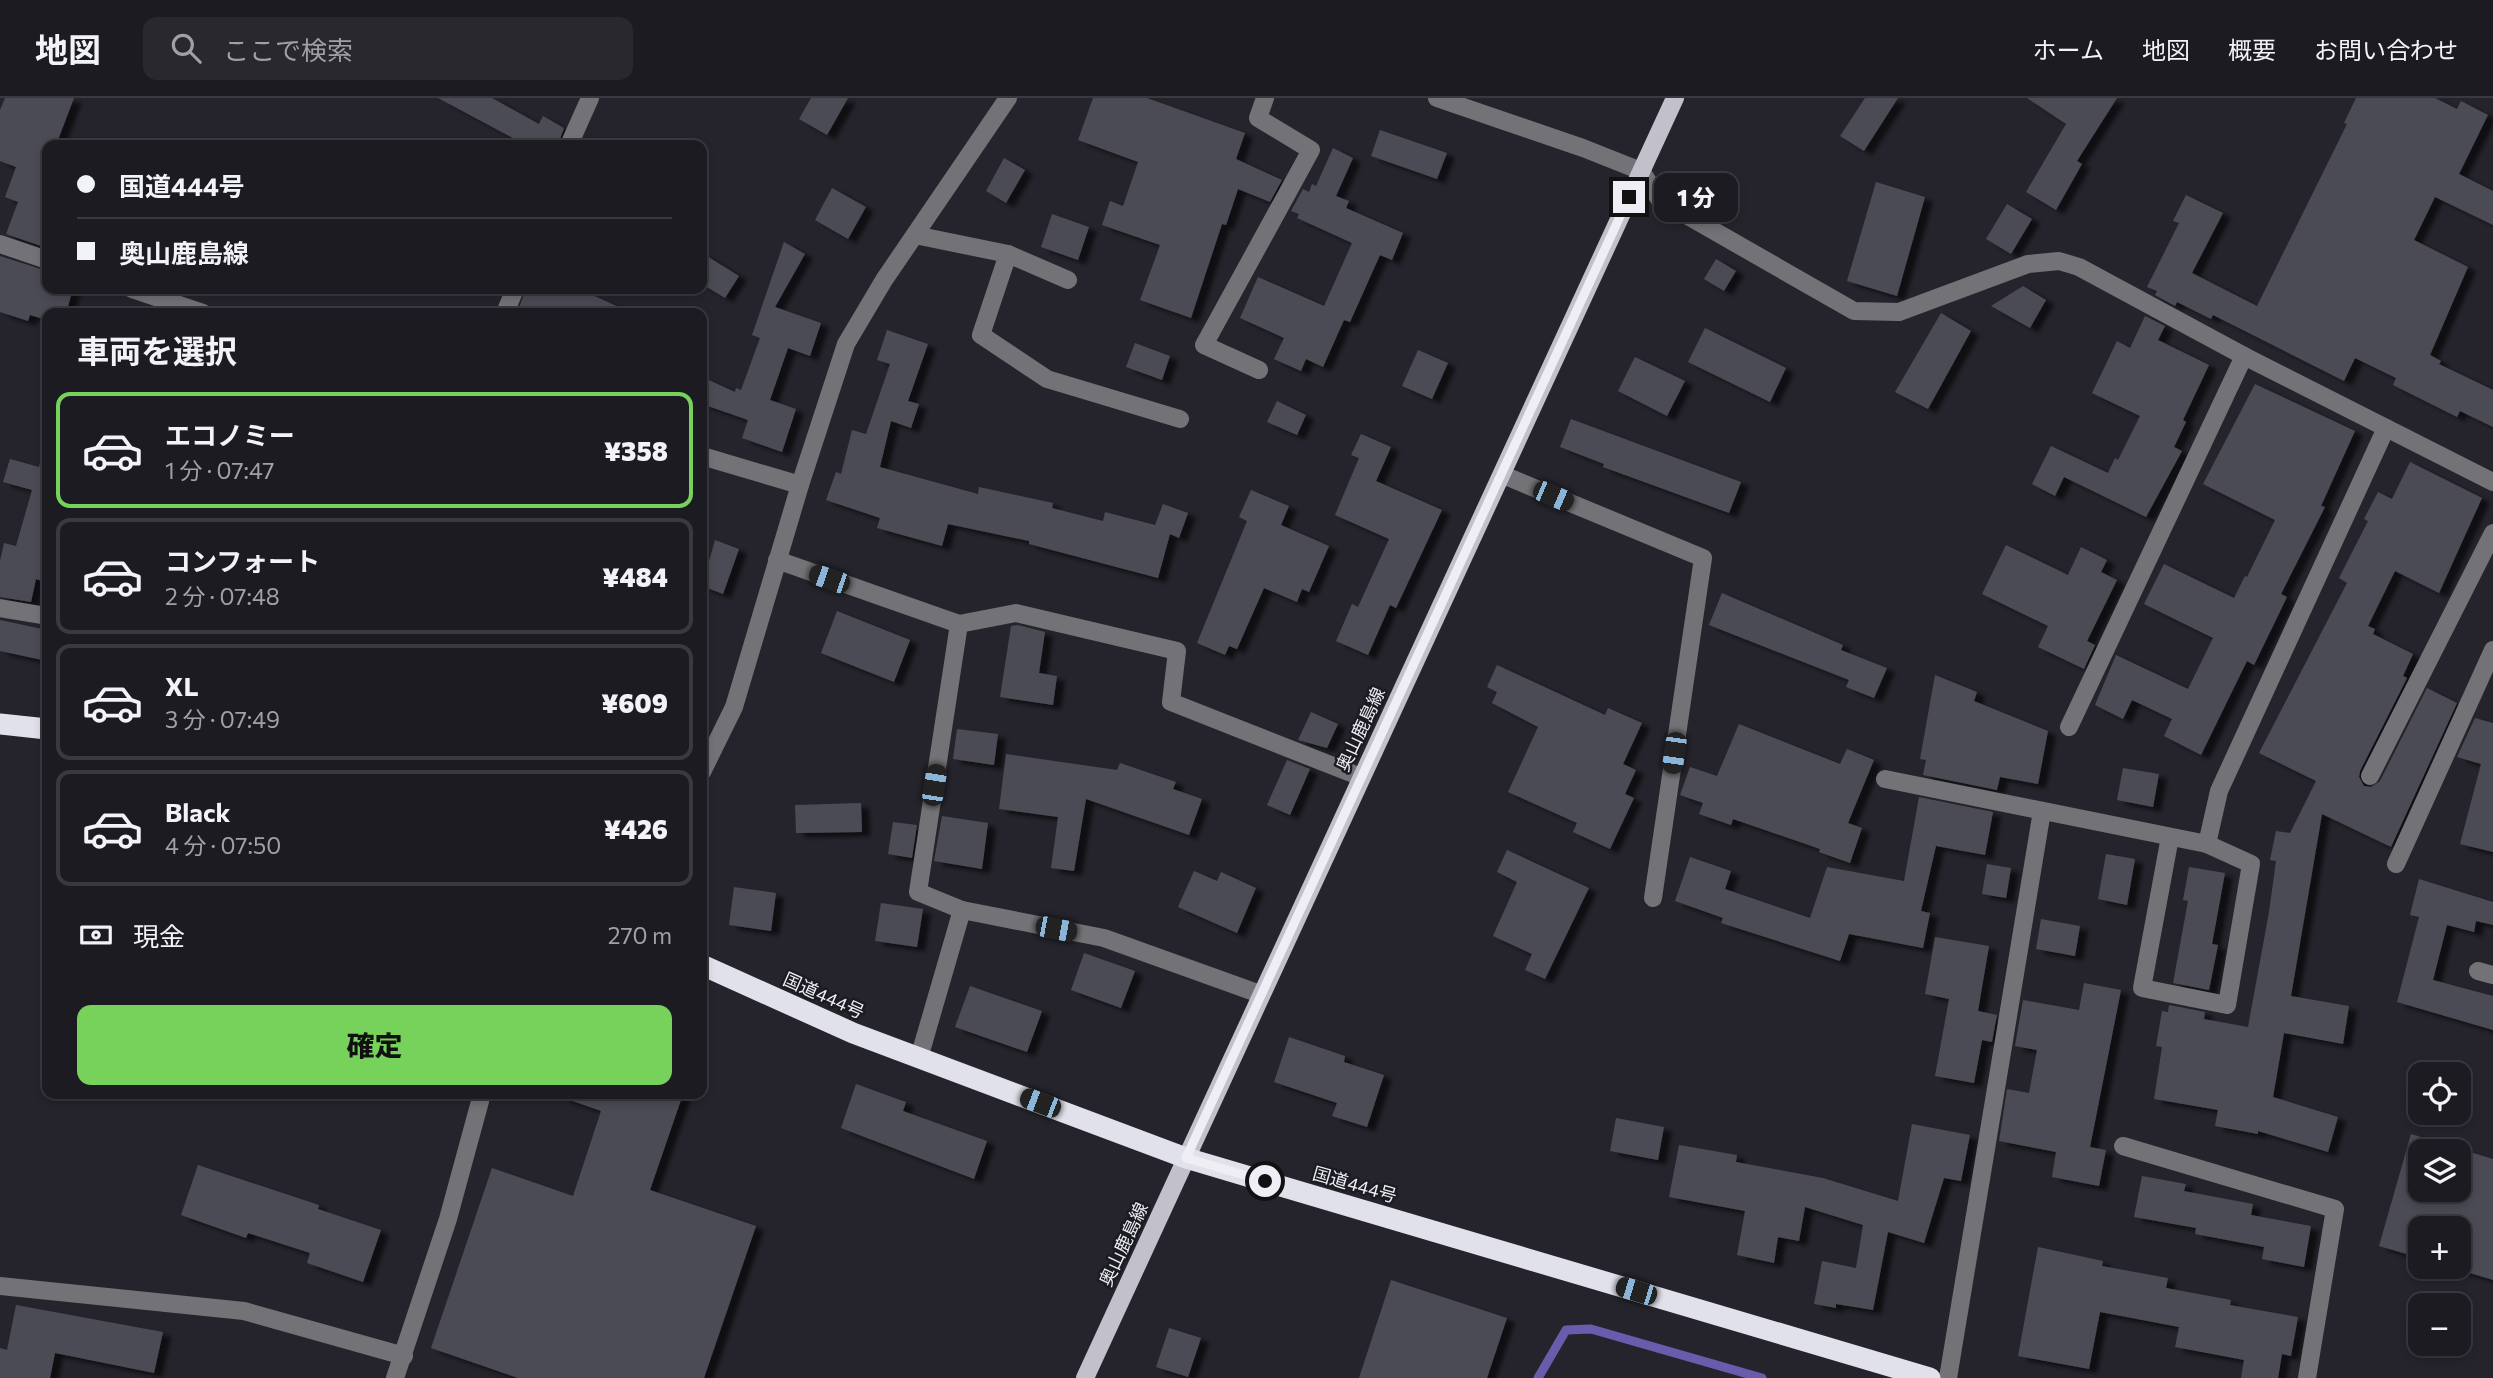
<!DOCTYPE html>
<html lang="ja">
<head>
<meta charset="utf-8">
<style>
	:root { --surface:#1c1b21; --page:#29282e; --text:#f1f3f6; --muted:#a0a1a5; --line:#3a393f; --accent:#76d25a }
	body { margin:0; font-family:Commissioner,"Noto Sans JP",sans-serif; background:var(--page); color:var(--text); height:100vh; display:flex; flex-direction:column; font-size:26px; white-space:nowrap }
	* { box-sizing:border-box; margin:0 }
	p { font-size:23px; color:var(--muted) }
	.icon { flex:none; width:38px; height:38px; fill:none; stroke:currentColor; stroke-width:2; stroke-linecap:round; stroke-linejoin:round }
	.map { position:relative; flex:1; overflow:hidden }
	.sheet { position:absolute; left:42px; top:210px; width:665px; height:791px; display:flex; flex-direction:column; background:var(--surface); border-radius:14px; box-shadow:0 4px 10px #0003,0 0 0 2px var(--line) }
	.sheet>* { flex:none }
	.top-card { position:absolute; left:42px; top:42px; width:665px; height:154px; border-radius:14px; box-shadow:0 4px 10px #0003,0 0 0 2px var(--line); display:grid; align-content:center; height:154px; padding:0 35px; background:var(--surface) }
	.buttons { position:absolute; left:2408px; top:964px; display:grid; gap:14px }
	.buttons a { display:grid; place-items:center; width:63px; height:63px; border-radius:14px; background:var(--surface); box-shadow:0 4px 10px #0003,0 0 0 2px var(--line); font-size:35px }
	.end { position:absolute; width:32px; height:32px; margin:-16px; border:9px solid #eeeef4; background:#111; box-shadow:0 0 0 4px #111 }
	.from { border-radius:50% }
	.bubble { position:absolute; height:49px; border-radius:14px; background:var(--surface); box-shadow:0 4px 10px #0003,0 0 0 2px var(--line); font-size:23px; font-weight:800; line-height:49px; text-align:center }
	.car { position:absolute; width:21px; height:42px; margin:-21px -10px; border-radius:9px; box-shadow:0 0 5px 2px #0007; background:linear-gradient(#222 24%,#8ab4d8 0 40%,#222 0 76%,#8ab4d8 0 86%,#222 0) }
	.top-card b { display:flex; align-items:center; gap:24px; height:66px; font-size:26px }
	.top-card b+b { border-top:2px solid var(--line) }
	.top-card i { width:18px; height:18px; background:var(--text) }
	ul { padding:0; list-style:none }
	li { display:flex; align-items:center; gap:21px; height:116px; margin:0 14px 10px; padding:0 21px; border:4px solid var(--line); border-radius:14px }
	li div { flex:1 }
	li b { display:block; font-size:26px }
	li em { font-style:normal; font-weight:800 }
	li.active { border-color:var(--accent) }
	li>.icon { width:63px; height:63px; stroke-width:1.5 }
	h2 { padding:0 35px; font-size:32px; line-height:84px }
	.pay { display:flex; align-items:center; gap:18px; height:77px; padding:0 35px; font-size:26px }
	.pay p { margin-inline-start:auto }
	.primary-button { display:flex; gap:14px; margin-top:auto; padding:14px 35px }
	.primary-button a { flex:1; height:80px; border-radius:14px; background:var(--accent); color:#111; font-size:28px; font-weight:800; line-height:80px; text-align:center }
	header { display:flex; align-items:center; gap:42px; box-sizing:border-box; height:98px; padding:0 35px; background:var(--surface); border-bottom:2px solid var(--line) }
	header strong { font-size:33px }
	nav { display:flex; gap:38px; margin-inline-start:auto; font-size:24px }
	.search { width:490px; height:63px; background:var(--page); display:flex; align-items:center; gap:18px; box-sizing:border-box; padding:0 24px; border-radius:14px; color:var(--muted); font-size:26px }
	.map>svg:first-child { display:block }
</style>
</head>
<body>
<header>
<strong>地図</strong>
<div class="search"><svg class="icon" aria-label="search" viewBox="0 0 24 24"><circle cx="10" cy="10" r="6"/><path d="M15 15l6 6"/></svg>ここで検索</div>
<nav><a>ホーム</a><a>地図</a><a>概要</a><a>お問い合わせ</a></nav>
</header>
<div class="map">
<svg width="2493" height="1280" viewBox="0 0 2493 1280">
	<defs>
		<filter id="shadow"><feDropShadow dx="8" dy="4.5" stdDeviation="2" flood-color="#0009"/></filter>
	</defs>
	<rect width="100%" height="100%" fill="#25242c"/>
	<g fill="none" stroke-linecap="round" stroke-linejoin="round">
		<polyline stroke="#695cac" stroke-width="9" points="1538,1280 1566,1232 1591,1231 1762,1280"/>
	</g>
	<g fill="#4c4b55" fill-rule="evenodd" filter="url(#shadow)">
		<polygon points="5,0 74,0 56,47 47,47 47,150 6,136 18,104 5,99 16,69 0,63 0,12"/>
		<polygon points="438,0 492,0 539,26 543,18 564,30 558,47 526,47"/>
		<polygon points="811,0 848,0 827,37 799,21"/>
		<polygon points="1093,0 1147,0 1245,35 1236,61 1282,82 1270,104 1238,91 1226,127 1222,126 1191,220 1140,202 1160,147 1102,127 1110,103 1123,108 1138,64 1078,42"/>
		<polygon points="1865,0 1898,0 1864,53 1840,38"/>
		<polygon points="2027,0 2117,0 2077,63 2082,66 2056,112 2026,94 2066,26"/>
		<polygon points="2356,0 2435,0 2457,11 2461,3 2488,17 2459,76 2493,93 2493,127 2435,99 2414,142 2468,169 2430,257 2441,263 2439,266 2493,292 2493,329 2460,313 2457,319 2393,287 2396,280 2355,260 2344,283 2213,217 2211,221 2177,204 2175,208 2155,197 2157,193 2147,189 2179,125 2173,123 2186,97 2223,115 2192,175 2257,208 2347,26 2344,25"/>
		<polygon points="1380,32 1447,55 1437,81 1371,58"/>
		<polygon points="1333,50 1353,60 1336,98 1349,103 1346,110 1403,135 1392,162 1380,157 1350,224 1344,222 1323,269 1306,261 1301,273 1274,261 1284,240 1240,220 1258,179 1324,208 1352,145 1297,120 1299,116 1291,113 1303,91 1309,94 1312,86 1316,88"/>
		<polygon points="1004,60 1025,72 1006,105 986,93"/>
		<polygon points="1876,84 1925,99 1897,198 1847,183"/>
		<polygon points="832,90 866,109 848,141 815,122"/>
		<polygon points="2007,106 2032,121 2011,156 1986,141"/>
		<polygon points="1052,116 1089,129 1078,162 1041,149"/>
		<polygon points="784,144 805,156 775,209 821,225 810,258 788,250 770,302 796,311 782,354 742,340 748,322 702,306 702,279 735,294 736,290 741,292 760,240 752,237"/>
		<polygon points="702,155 739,178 725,200 702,186"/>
		<polygon points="0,158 47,173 47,191 73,191 66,215 47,215 47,222 30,217 28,223 0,214"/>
		<polygon points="1716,161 1736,173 1724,193 1704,181"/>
		<polygon points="2023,188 2046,202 2030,230 1991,208"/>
		<polygon points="526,191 579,191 632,215 517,215"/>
		<polygon points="1941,215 1971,233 1928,311 1895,294"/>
		<polygon points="2145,218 2165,228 2158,242 2209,267 2183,322 2186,324 2174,349 2182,353 2146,419 2064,379 2055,398 2032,386 2051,348 2108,375 2115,360 2118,362 2140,318 2092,295 2117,243 2130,250"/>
		<polygon points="1705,230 1786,270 1770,304 1688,264"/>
		<polygon points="887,232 928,246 908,303 919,306 911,330 891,323 880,369 978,396 979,389 1053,405 1052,410 1103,423 1105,414 1155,427 1163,406 1188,415 1179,440 1170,436 1158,480 1029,446 1029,443 948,426 942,448 877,430 880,420 826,402 836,374 841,376 852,332 866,336 890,266 877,262"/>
		<polygon points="1135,245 1170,258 1162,282 1126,269"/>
		<polygon points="1418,252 1448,265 1432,301 1402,288"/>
		<polygon points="1635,259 1685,283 1667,318 1618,293"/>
		<polygon points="2255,286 2355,333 2321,408 2325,409 2281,496 2287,499 2254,567 2247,563 2201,657 2164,638 2172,621 2132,602 2123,621 2095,607 2116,557 2188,591 2213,540 2144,506 2164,466 2234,500 2245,478 2247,479 2275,422 2203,386"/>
		<polygon points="1277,303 1306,317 1297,337 1267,324"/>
		<polygon points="1571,321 1741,384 1729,415 1603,369 1604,366 1560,349"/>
		<polygon points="1361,336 1391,349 1376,383 1442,412 1396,510 1390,507 1368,557 1336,543 1352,506 1358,509 1389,441 1335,417 1359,360 1351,357"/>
		<polygon points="10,361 39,369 41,361 47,362 47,485 36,481 31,504 0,499 0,463 4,445 16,448 32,392 3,384"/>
		<polygon points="2410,364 2482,400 2439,495 2395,473 2368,528 2375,531 2373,536 2413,556 2403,578 2407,580 2360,673 2359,679 2364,688 2371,689 2380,683 2427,590 2457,605 2391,749 2322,716 2291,898 2349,908 2343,946 2284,935 2273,999 2338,1019 2328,1054 2258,1033 2258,1036 2215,1028 2218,1012 2154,1001 2162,949 2156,948 2162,913 2168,914 2169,907 2205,914 2204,921 2248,929 2269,814 2276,763 2270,762 2276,733 2290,735 2316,683 2259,655 2347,485 2339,480 2368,423 2364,421 2378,394 2392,401"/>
		<polygon points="1251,392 1289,408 1281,427 1329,448 1309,494 1302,491 1297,504 1264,490 1237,551 1229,548 1225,557 1197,545 1247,423 1239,419"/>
		<polygon points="715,442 739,451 723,496 702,488"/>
		<polygon points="2006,447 2068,477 2081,449 2107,462 2101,474 2117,482 2087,543 2095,547 2084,571 2038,549 2048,528 1982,496"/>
		<polygon points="1722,495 1843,547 1841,552 1887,570 1874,600 1846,589 1849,582 1709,527"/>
		<polygon points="837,513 910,542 894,584 821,555"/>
		<polygon points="0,522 47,532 47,563 0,553"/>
		<polygon points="1018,527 1045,534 1039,575 1057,578 1053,607 1000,599 1011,528"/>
		<polygon points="1497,567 1605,617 1608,610 1642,625 1623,666 1636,672 1625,696 1634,700 1610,751 1573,734 1577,725 1508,694 1538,629 1492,605 1497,594 1487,589"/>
		<polygon points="1935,577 1977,594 1974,603 2048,633 2038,686 2000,679 1997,692 1923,677 1926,662 1920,661"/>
		<polygon points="1311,614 1338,626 1327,650 1298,642"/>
		<polygon points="2475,620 2493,625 2493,754 2460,746 2481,666 2457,659"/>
		<polygon points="1739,626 1840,666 1847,651 1874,662 1848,725 1862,730 1850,765 1819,754 1820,751 1733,721 1731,727 1699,716 1703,705 1680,697 1690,669 1717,678"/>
		<polygon points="957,631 998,636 994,667 953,661"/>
		<polygon points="1006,656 1117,672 1120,665 1176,684 1173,691 1202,701 1189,737 1086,701 1074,773 1051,770 1058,719 999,711"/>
		<polygon points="1287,662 1310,671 1290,717 1267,707"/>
		<polygon points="2123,670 2159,676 2153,709 2117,702"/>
		<polygon points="1919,699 1993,714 1985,757 1936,748 1921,813 1930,815 1923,850 1849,836 1840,863 1721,825 1723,820 1675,803 1690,759 1731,773 1725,791 1810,820 1827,769 1904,783"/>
		<polygon points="861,705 862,734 796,735 795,707"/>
		<polygon points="942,718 988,725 982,771 934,763"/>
		<polygon points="893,724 917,727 912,760 888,756"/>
		<polygon points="1507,752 1589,790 1545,881 1525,872 1532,856 1493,838 1517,784 1497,774"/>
		<polygon points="2106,756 2135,761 2127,807 2098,801"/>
		<polygon points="1987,766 2011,770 2006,800 1982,796"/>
		<polygon points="2189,769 2225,775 2212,846 2218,847 2209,892 2173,885 2188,803 2183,802"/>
		<polygon points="1194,773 1217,783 1221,774 1256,790 1237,835 1178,809"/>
		<polygon points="2419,781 2493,804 2493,827 2476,823 2474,834 2447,827 2433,882 2493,898 2493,932 2397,904 2419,819 2410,817"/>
		<polygon points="734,789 776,795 771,833 729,827"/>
		<polygon points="881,805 923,811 917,849 875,843"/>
		<polygon points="2041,821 2080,828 2075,858 2036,851"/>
		<polygon points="1935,839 1989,848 1978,913 1997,917 1992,944 1982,942 1974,985 1935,978 1949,901 1925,896"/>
		<polygon points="1084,855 1135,873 1121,910 1071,892"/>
		<polygon points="2084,885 2121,892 2090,1049 2106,1052 2099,1088 2052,1079 2056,1054 1999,1043 2007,991 2029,995 2037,952 2015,948 2023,902 2079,912"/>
		<polygon points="970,888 1042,913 1027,954 955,929"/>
		<polygon points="1289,939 1345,958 1344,964 1384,977 1367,1029 1332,1018 1337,1005 1274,984"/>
		<polygon points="856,986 906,1004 903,1013 987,1043 974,1081 841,1030"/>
		<polygon points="562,996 683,996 650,1092 756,1128 704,1280 518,1280 431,1250 492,1070 573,1098 601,1013 561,999"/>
		<polygon points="1616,1020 1664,1029 1658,1062 1610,1053"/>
		<polygon points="1912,1026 1970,1037 1961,1083 1944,1080 1924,1145 1888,1134 1873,1212 1836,1206 1836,1210 1814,1206 1822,1163 1856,1170 1863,1127 1805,1109 1799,1143 1778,1139 1774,1165 1737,1157 1745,1113 1669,1099 1679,1047 1737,1057 1736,1064 1823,1080 1898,1103"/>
		<path d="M2411 1036 2493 1061V1182L2450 1169H2459V1130H2420V1160L2379 1148ZM2420 1054H2459V1092H2420Z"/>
		<polygon points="198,1067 319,1107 318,1111 381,1132 363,1184 307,1165 310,1155 248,1135 246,1140 181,1117"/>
		<polygon points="2142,1078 2186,1086 2184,1093 2253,1106 2251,1117 2311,1128 2304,1169 2262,1161 2264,1149 2195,1136 2196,1130 2134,1119"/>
		<polygon points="2038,1149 2103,1163 2102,1168 2168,1180 2166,1190 2231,1202 2230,1207 2298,1219 2291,1258 2282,1256 2278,1280 2241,1280 2244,1262 2175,1249 2179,1229 2100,1214 2089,1271 2018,1258"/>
		<polygon points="1391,1182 1507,1220 1487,1280 1359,1280"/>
		<polygon points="16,1207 163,1234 154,1275 55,1255 50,1280 0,1280 0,1250 7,1252"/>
		<polygon points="1169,1230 1201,1240 1188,1279 1156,1269"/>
	</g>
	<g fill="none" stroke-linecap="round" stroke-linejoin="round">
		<g stroke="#737377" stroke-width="18">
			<polyline points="1437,0 1583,50 1641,73 1660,102 1854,213 1899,214 2028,166 2059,163 2079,169 2244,258 2493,384"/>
			<polyline points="569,47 590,0"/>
			<polyline points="915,137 1008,156 1068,182"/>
			<polyline points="0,146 47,162"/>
			<polyline points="1008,156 981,237 1047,281 1180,321"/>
			<polyline points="132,191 203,215"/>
			<polyline points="505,215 515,191"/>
			<polyline points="1259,272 1204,247 1311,52 1258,20 1265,0"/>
			<polyline points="702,358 800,387"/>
			<polyline points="1503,377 1703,460 1653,800"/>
			<polyline points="777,462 959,526 1016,515 1177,553 1171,604 1361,679"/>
			<polyline points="0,510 47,518"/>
			<polyline points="959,526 918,794 962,812"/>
			<polyline points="2069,629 2244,258"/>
			<polyline points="702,674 734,609 800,387 846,246 884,182 1008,0"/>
			<polyline points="2370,678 2493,435"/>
			<polyline points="1885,681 2207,746 2219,693 2386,330"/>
			<polyline points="2170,739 2142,890 2227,907 2251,766 2207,746"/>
			<polyline points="2396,766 2493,552"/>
			<polyline points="2478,873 2493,877"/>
			<polyline points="919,960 962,812 1104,840 1260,896"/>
			<polyline points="2123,1048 2335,1111 2307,1280"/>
			<polyline points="0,1188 244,1213 404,1258"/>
			<polyline points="395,1280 448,1121 482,996"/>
			<polyline points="1948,1280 2042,713"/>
		</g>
		<polyline stroke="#c2c1cb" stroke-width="18" points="1085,1280 1675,0"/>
		<g stroke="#e1e1ec" stroke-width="21">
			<polyline points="0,626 47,631"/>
			<polyline points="702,867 853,935 1186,1060 1930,1280"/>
		</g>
	</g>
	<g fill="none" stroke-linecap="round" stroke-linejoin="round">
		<polyline stroke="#eeeef4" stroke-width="9" points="1265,1083 1186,1060 1629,99"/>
	</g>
	<g text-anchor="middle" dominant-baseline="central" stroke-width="5" stroke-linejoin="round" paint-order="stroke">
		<g font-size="18" fill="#eeeef4" stroke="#1b1b22">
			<text transform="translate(1360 631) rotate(-65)">奥山鹿島線</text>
			<text transform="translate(824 897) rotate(24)">国道444号</text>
			<text transform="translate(1355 1086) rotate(16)">国道444号</text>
			<text transform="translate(1123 1146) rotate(-65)">奥山鹿島線</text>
		</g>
	</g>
</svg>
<div class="buttons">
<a><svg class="icon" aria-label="locate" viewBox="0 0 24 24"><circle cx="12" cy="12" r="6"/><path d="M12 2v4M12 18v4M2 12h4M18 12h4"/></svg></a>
<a><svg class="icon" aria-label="layers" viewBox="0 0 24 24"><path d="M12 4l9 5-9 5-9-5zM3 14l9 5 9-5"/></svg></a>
<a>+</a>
<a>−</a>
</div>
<i class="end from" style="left:1265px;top:1083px"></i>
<i class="end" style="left:1629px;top:99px"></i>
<div class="bubble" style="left:1654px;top:75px;width:84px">1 分</div>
<i class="car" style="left:1553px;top:398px;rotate:113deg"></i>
<i class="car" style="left:829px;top:481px;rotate:289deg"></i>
<i class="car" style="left:1674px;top:655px;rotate:188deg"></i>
<i class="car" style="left:934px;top:687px;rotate:9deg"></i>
<i class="car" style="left:1056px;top:831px;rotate:101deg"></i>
<i class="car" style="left:1040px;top:1005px;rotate:291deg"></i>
<i class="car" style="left:1636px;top:1193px;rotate:287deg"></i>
<div class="top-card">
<b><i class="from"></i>国道444号</b>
<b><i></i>奥山鹿島線</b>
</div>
<section class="sheet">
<h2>車両を選択</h2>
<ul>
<li class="active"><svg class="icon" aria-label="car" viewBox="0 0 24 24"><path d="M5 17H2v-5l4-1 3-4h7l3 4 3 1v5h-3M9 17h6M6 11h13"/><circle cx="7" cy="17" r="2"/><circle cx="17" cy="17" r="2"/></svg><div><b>エコノミー</b><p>1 分 · 07:47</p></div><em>¥358</em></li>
<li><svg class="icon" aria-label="car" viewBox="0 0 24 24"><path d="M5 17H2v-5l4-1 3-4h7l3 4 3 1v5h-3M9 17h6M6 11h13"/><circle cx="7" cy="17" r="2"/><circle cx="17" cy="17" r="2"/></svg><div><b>コンフォート</b><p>2 分 · 07:48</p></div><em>¥484</em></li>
<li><svg class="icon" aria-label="car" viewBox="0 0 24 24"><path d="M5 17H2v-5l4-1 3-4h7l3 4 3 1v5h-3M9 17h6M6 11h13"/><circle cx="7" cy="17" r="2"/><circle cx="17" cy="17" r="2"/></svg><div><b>XL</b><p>3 分 · 07:49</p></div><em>¥609</em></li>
<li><svg class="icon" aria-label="car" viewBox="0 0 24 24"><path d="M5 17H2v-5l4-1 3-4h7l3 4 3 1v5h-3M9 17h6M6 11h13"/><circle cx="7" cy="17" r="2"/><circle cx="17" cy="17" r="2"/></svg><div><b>Black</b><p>4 分 · 07:50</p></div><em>¥426</em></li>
</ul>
<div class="pay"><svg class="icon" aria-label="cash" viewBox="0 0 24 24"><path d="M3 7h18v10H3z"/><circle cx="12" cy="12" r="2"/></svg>現金<p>270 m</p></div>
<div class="primary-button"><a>確定</a></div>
</section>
</div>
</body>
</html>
